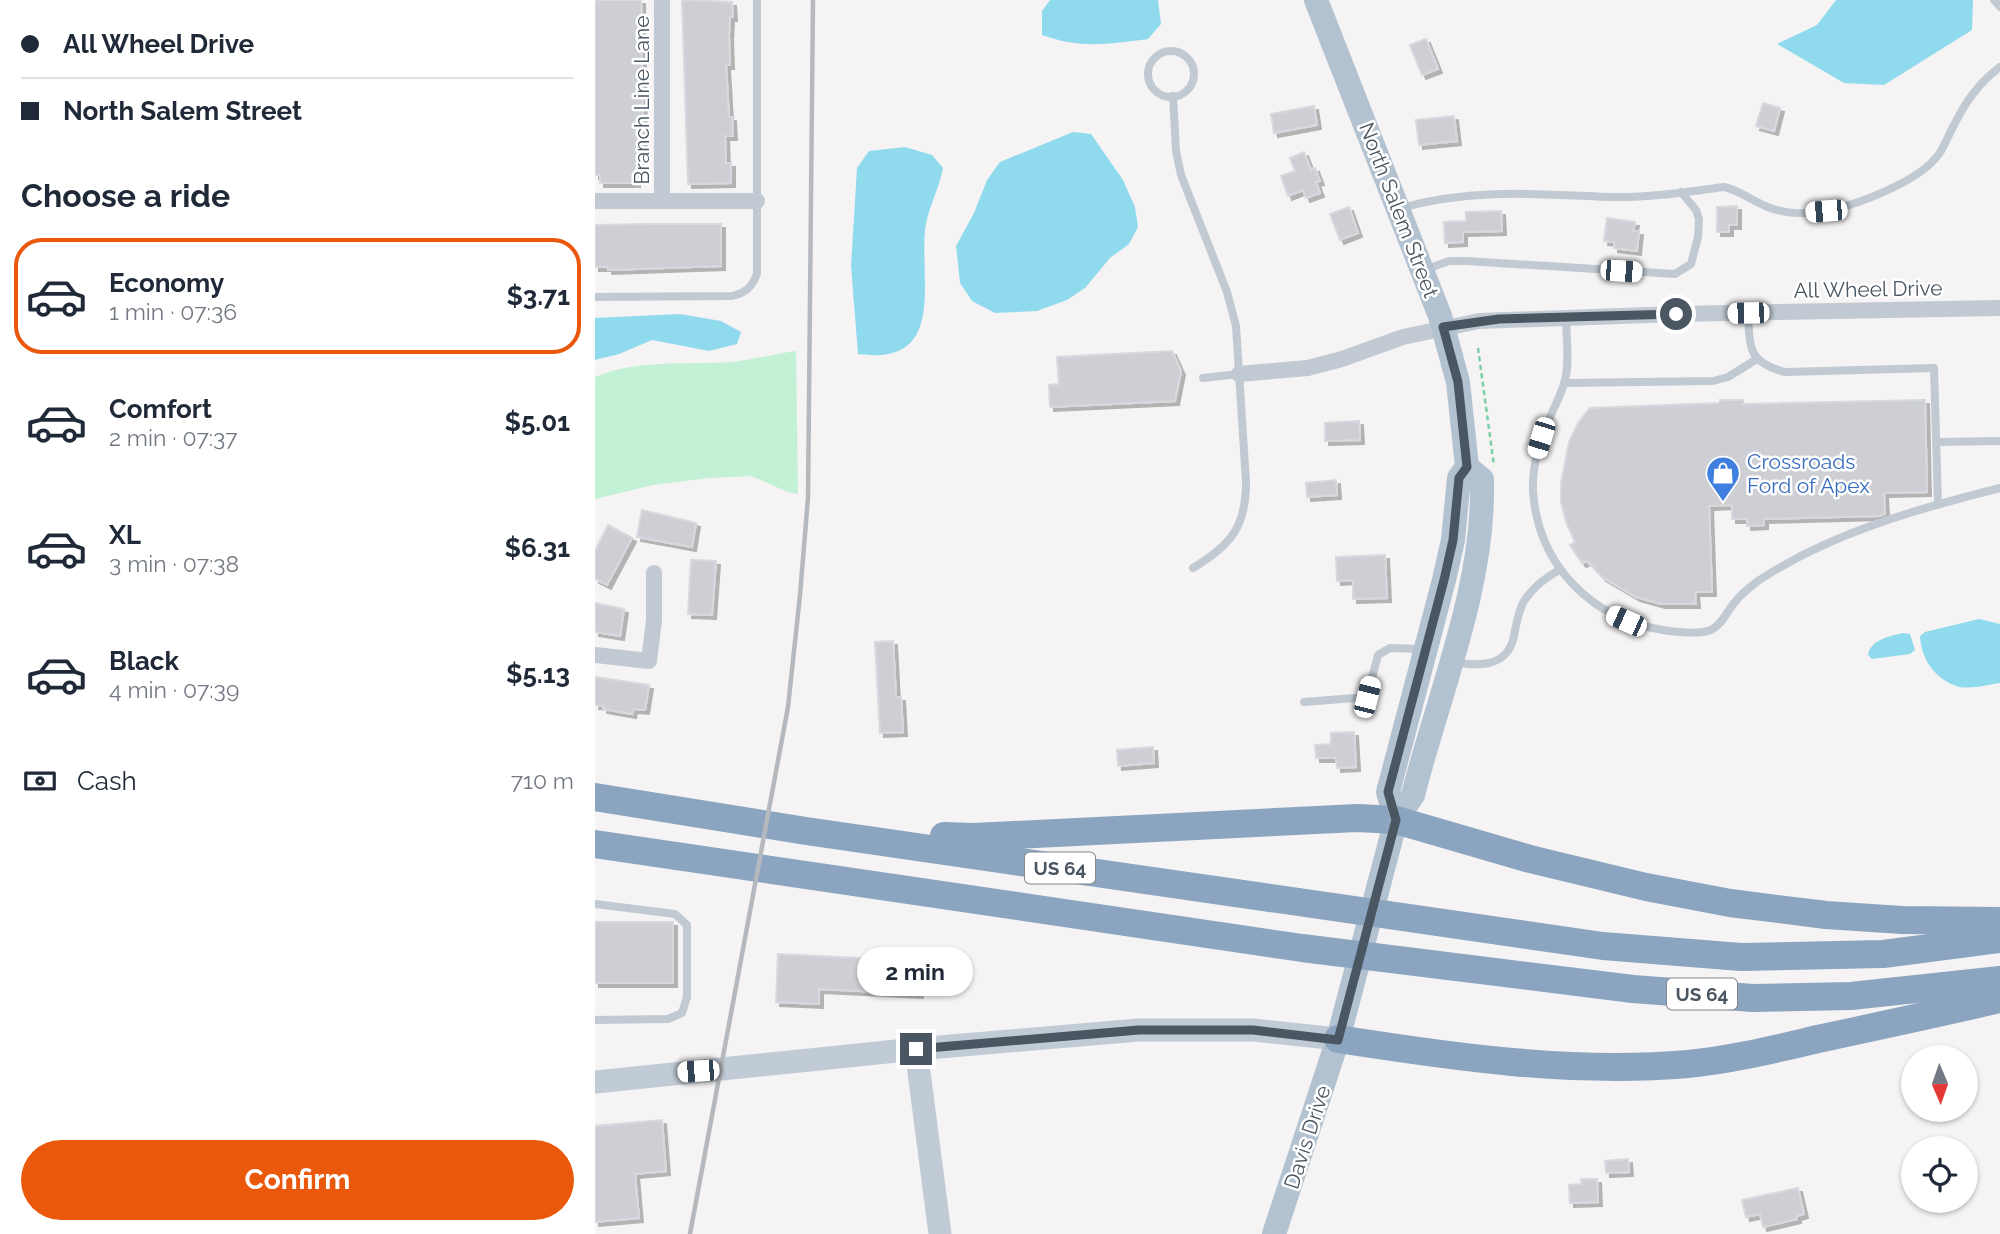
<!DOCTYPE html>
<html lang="en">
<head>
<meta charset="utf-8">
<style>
	:root { --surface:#fff; --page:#f2f2f3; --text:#1f2937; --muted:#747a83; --line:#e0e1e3; --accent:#ea580c }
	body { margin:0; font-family:Raleway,sans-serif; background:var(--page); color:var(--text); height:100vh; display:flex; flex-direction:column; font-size:26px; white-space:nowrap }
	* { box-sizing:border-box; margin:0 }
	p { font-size:23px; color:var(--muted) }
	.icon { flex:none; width:38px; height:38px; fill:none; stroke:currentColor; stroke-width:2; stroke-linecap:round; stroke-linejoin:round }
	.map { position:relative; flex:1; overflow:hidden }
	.side { display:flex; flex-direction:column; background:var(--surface); width:595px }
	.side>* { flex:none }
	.hud { display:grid; align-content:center; height:154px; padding:0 21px; background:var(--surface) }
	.needle { width:46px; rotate:178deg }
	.fabs { position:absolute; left:1306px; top:1045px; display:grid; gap:14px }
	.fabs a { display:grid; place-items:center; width:77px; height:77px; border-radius:50%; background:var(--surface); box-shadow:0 2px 5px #0004; font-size:35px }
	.end { position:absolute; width:32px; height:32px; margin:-16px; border:9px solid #4a5661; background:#fff; box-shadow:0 0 0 4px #fff }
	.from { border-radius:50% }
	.bubble { position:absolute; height:49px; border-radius:24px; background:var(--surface); box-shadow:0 2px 5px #0004; font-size:23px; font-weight:700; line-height:49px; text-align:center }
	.car { position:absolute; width:21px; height:42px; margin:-21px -10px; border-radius:9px; box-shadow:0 0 5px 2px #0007; background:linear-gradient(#fff 24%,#345 0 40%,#fff 0 76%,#345 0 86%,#fff 0) }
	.hud b { display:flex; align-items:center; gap:24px; height:66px; font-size:26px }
	.hud b+b { border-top:2px solid var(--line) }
	.hud i { width:18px; height:18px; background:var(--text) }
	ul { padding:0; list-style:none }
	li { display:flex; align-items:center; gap:21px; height:116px; margin:0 14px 10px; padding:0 7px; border:4px solid transparent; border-radius:28px }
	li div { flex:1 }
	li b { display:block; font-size:26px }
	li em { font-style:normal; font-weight:700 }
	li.selected { border-color:var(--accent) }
	li>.icon { width:63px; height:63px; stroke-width:1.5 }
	h2 { padding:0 21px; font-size:32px; line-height:84px }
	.pay { display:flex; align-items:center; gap:18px; height:77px; padding:0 21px; font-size:26px }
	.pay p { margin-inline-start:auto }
	.button { display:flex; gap:14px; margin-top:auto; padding:14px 21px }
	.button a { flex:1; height:80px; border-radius:42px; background:var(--accent); color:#fff; font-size:28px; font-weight:700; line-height:80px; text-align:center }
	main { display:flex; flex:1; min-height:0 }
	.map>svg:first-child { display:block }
</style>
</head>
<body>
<main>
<section class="side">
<div class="hud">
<b><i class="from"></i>All Wheel Drive</b>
<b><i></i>North Salem Street</b>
</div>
<h2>Choose a ride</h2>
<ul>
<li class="selected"><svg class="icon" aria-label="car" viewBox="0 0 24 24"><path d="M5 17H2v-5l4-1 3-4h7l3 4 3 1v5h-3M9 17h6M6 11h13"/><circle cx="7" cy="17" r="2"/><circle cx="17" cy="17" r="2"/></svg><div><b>Economy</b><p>1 min · 07:36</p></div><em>$3.71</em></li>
<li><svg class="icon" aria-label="car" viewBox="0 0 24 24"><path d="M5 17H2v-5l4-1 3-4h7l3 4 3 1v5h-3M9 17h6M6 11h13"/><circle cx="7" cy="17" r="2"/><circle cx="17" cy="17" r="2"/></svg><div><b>Comfort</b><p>2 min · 07:37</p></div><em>$5.01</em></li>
<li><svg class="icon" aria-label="car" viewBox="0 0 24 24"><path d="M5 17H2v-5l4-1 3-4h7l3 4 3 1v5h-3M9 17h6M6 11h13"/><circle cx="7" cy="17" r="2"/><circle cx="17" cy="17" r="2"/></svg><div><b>XL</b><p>3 min · 07:38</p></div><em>$6.31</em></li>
<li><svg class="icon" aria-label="car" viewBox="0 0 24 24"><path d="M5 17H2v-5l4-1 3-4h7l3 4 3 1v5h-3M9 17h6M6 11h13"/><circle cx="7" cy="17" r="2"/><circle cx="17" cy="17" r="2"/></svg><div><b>Black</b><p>4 min · 07:39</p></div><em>$5.13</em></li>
</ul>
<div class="pay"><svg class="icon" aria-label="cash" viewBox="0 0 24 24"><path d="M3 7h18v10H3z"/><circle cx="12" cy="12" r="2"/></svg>Cash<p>710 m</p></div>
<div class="button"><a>Confirm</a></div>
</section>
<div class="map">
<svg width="1405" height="1234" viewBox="0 0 1405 1234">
	<defs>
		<filter id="shadow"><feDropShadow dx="4" dy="4" stdDeviation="0" flood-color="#0004"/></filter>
	</defs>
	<rect width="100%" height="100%" fill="#f5f3f3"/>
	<path fill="#c3f1d5" d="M201 351 203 494 193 492 156 476 114 478 58 485 0 499V377C42 359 91 365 136 362 157 360 179 354 201 351Z"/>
	<g fill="#90daee">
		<path d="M455 0H563L566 24 553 39C513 44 486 49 447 35V11Z"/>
		<polygon points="1241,0 1378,0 1377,30 1289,85 1249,83 1182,44 1222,25"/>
		<polygon points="478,132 496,134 528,180 540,207 543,227 534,244 515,258 490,288 472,300 442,311 400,313 377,301 365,283 361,246 379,213 392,180 405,162"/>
		<path d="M310 147 337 155 348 168C344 190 333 207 330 230 325 284 351 366 263 354L256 266 262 168 274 151Z"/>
		<polygon points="85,314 126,321 146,332 142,344 114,351 57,340 24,354 0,360 0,318"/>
		<path d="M1384 619 1405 624V683C1392 685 1373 690 1361 686 1339 678 1326 658 1325 636L1330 632Z"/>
		<path d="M1308 633 1315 634 1320 650 1315 654 1277 659 1273 655C1275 640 1295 636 1308 633Z"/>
	</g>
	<g fill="#cdcfd5" stroke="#d7d9de" stroke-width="2" filter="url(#shadow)">
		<polygon points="0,0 46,0 48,141 47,169 41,168 41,183 5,183 5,175 0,175"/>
		<polygon points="87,0 137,2 138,17 135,17 134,36 135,65 131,65 134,117 137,117 138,136 130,136 131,163 136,163 136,183 93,184"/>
		<polygon points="831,39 843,69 827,75 815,45"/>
		<polygon points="1168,103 1185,108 1179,131 1161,126"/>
		<polygon points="719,106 722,125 679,133 676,114"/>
		<polygon points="859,116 862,141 824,145 821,120"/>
		<polygon points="709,152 716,170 720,168 725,181 721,182 725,193 711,198 708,190 693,196 686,176 700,171 695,158"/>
		<polygon points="1142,206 1142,225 1134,225 1134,232 1122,232 1122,207"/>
		<polygon points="754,207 763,233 745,240 735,214"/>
		<polygon points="906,211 907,231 868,232 868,242 850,243 849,222 871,221 871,212"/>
		<polygon points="1012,218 1040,222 1038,231 1044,231 1042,251 1019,248 1019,242 1009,241"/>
		<polygon points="55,224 126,224 126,266 13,270 13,267 0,267 0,225"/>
		<polygon points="577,351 586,371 580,401 455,407 454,385 464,384 462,357"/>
		<polygon points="1125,400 1148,400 1148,404 1330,400 1332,492 1289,493 1290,514 1284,516 1169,519 1169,525 1152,526 1152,519 1137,519 1137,505 1114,506 1117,592 1100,592 1101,604 1066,604 1041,597 1007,577 992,561 987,563 975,545 980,542 971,522 966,502 966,483 974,442 983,423 995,408 1125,403"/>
		<polygon points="764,421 765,440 730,441 730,423"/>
		<polygon points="741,480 742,495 712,497 711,483"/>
		<polygon points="47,510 101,523 97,547 42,537"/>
		<polygon points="13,525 37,538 12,585 0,579 0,551"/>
		<polygon points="790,555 792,598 758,599 758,580 742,581 741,557"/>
		<polygon points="96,560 121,561 117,615 93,614"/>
		<polygon points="0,603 29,609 25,636 0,632"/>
		<polygon points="298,641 301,697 306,697 308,732 285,733 280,642"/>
		<polygon points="0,677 54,685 50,710 38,709 37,714 8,709 9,706 0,705"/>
		<polygon points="759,732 761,767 742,768 741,758 721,758 720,745 736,744 736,733"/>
		<polygon points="558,747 559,763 523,766 522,750"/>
		<rect x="0" y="922" width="78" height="61"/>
		<polygon points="183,954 325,961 324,994 224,989 224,1004 181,1002"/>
		<polygon points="67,1120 71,1171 40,1174 44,1218 0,1222 0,1126"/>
		<polygon points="1033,1159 1034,1172 1011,1173 1010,1161"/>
		<polygon points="986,1179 1002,1179 1003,1202 975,1203 974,1185 986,1184"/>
		<polygon points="1203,1188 1209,1214 1202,1216 1202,1219 1168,1227 1165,1214 1151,1217 1147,1200"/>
	</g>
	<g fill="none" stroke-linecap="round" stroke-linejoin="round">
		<polyline stroke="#7ad0a6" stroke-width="2.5" stroke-dasharray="5 3.5" stroke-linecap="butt" points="883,348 899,466"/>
		<g stroke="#c1cad2" stroke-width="8">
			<polyline points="1399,0 1405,7"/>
			<circle cx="576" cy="74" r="23"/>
			<path d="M578 96 581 151 586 175 632 292 641 326 651 482C651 527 636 545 598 568"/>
			<path d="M806 208C877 188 943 194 1016 197 1053 198 1092 192 1129 187 1148 191 1163 206 1182 210 1197 214 1216 214 1230 211 1263 205 1325 181 1344 154 1350 145 1354 134 1359 125 1371 101 1384 83 1405 67"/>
			<polyline points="829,270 854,261 871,261 1080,274 1096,264 1103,237 1104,219 1101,210 1086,192"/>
			<path d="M0 297 137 296C152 292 156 288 162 274V0"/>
			<path d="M1153 313C1155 347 1152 362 1190 372L1339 368 1343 505"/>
			<path d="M971 317C971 337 975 361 970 380 967 393 961 403 956 415 945 439 937 465 938 491 943 565 996 619 1068 630 1081 632 1103 635 1116 630 1127 625 1132 611 1140 602 1146 594 1155 587 1163 581 1235 533 1322 509 1405 488"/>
			<polyline points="608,378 644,374"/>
			<polyline points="969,383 1118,381 1133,377 1162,359"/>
			<polyline points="1342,442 1405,441"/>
			<path d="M858 662C882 666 910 668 918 640 921 627 922 615 928 603 936 589 950 578 964 570"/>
			<polyline points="709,702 772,697 783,655 795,648 828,649"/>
			<polyline points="0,904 80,914 92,925 92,997 87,1013 73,1019 0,1020"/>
		</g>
		<g stroke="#c1cad2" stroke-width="16">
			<polyline points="0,201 162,201"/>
			<polyline points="67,201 67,0"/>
			<polyline points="644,374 713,368 747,359 808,337 884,321 1081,314 1405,308"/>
			<polyline points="0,655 54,661 59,620 59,573"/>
		</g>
		<g stroke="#c1cbd6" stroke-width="23">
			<polyline points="321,1049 345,1234"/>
			<polyline points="0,1082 321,1049 544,1030 658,1030 743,1039"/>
		</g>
		<g stroke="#b3c2d1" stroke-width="24">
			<polyline points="721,0 845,316 863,382 872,467 864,478 858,540 849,580 793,792 801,820"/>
			<path d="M679 1234 743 1039 801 820 818 795C843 696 889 588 887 485V479L872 467"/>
		</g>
		<g stroke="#8ba5c1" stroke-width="28">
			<polyline points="0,797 211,831 1008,946 1146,957 1288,954 1405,939"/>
			<polyline points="349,836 379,837 762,818 801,820 935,859 1051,887 1135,903 1231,915 1307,920 1405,921"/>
			<polyline points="0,844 707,948 1038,989 1158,998 1256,996 1405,980"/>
			<path d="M743 1039C859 1057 975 1074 1093 1064 1136 1060 1180 1049 1223 1039 1284 1026 1344 1013 1405 999"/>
		</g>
		<polyline stroke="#b5b8bd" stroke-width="4.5" points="95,1234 193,707 205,595 213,498 218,0"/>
	</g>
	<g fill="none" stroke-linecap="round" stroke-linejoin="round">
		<polyline stroke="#4a5661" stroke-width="9" points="321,1049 544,1030 658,1030 743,1040 801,820 793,792 849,580 858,540 864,478 872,467 863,382 848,327 904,319 1081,314"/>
	</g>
	<defs>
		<g id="shop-pin" transform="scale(1.75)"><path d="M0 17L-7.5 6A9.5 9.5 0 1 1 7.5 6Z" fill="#3f7fe0" stroke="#fff"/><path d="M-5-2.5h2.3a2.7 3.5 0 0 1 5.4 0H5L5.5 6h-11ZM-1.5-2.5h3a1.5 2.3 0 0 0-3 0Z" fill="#fff"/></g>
	</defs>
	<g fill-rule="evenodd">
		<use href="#shop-pin" x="1128" y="473"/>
	</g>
	<g text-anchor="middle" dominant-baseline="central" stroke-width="5" stroke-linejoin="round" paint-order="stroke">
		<g fill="#fff" stroke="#808990" stroke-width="2">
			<rect x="430" y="852.5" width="70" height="31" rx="5"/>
			<rect x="1072" y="978.5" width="70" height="31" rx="5"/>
		</g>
		<g font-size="19" font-weight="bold" fill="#4a5661">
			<text x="465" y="868">US 64</text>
			<text x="1107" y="994">US 64</text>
		</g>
		<g font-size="21" fill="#4a5661" stroke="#fff">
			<text transform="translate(46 100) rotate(-90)">Branch Line Lane</text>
			<text transform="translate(804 210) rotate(69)">North Salem Street</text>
			<text transform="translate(1273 289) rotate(-1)">All Wheel Drive</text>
			<text transform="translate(712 1137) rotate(-72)">Davis Drive</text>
		</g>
		<g font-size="21" fill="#366cbe" stroke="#fff" text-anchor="start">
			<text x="1152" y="461">Crossroads<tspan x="1152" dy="24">Ford of Apex</tspan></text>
		</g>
	</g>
</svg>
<div class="fabs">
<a><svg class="needle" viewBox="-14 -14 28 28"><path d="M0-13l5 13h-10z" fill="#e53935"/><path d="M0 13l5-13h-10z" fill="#747a83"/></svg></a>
<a><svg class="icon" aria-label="locate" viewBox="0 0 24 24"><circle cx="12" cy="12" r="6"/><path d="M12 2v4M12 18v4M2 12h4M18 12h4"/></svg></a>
</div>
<i class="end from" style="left:1081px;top:314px"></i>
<i class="end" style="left:321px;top:1049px"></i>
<div class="bubble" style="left:262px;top:947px;width:116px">2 min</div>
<i class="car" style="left:1231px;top:211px;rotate:265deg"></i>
<i class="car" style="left:1026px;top:271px;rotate:94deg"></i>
<i class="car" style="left:1153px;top:313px;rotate:269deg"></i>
<i class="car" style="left:946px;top:438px;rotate:197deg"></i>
<i class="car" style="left:1031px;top:621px;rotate:294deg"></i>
<i class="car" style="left:772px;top:697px;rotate:14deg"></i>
<i class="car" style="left:103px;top:1071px;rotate:266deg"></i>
</div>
</main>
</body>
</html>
